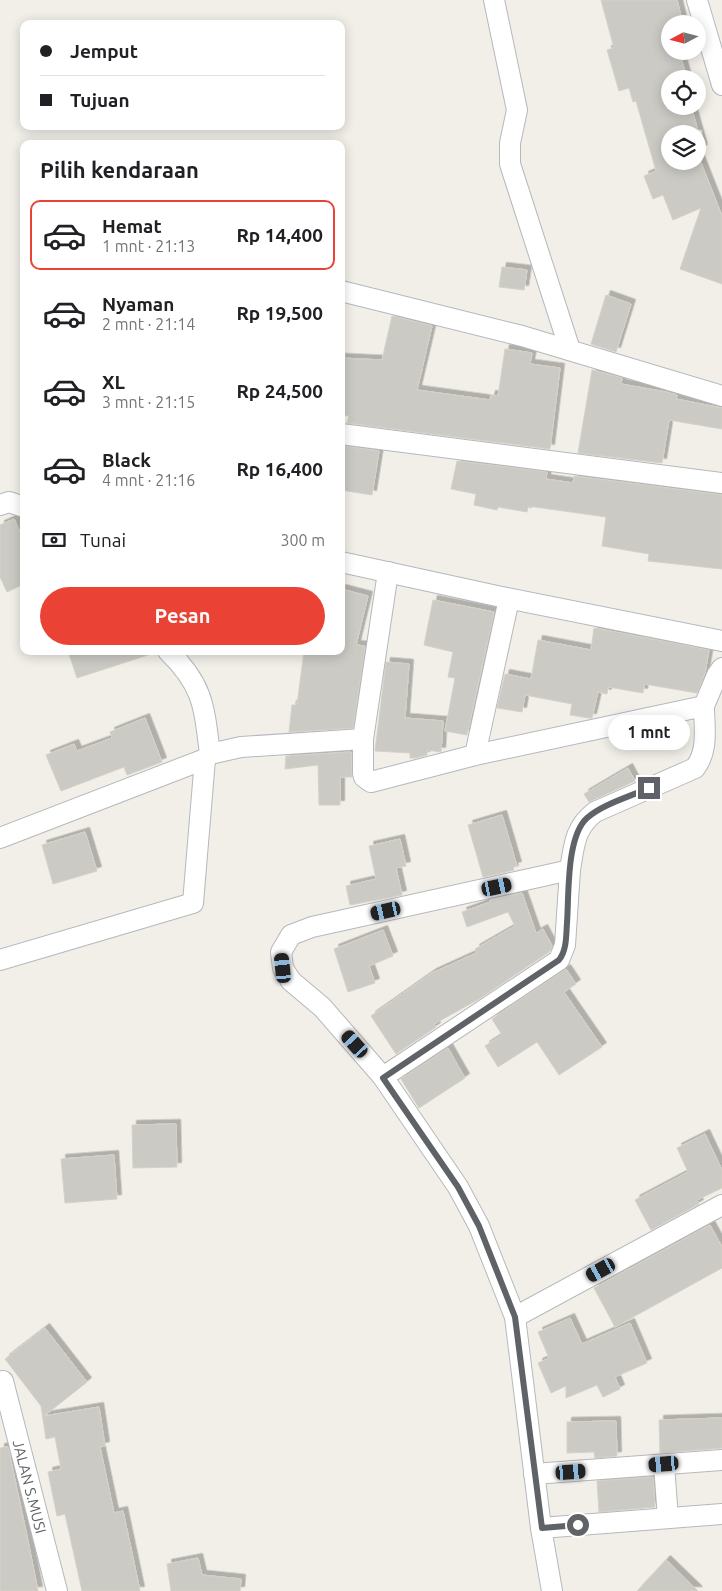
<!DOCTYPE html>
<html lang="id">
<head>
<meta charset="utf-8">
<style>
	:root { --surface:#fff; --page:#f2f2f2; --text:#202124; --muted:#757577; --line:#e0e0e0; --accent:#ea4335 }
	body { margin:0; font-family:Ubuntu,sans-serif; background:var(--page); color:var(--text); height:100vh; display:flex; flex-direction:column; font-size:19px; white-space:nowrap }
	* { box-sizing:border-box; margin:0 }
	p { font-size:16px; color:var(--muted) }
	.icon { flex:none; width:28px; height:28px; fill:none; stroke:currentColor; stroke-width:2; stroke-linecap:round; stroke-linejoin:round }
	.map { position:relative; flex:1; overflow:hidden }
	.details { position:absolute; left:20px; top:140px; width:325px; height:515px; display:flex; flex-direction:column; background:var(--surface); border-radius:10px; box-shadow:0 2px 12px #0003 }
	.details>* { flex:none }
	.hud { position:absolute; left:20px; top:20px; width:325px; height:110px; border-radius:10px; box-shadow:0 2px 12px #0003; display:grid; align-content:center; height:110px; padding:0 20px; background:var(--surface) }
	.needle { width:32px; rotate:263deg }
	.tools { position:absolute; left:661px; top:15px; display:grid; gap:10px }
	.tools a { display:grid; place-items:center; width:45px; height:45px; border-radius:50%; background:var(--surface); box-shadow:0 2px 12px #0003; font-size:25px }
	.end { position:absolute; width:22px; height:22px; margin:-11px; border:6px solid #5f6368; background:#fff; box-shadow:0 0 0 2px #fff }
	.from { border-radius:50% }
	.bubble { position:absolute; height:35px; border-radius:18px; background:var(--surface); box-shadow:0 2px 12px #0003; font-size:16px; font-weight:600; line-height:35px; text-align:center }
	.car { position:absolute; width:15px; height:30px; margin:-15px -8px; border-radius:6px; box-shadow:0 0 4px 1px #0007; background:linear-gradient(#222 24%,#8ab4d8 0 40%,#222 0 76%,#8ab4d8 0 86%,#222 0) }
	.hud b { display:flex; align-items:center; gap:18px; height:48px; font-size:19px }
	.hud b+b { border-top:1px solid var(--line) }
	.hud i { width:12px; height:12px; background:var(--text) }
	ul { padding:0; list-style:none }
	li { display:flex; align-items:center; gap:15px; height:70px; margin:0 10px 8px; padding:0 10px; border:2px solid transparent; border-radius:10px }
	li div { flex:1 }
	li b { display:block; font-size:19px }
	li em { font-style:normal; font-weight:600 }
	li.current { border-color:var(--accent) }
	li>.icon { width:45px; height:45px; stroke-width:1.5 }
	h2 { padding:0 20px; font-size:22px; line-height:60px }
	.pay { display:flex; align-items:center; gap:12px; height:55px; padding:0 20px; font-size:19px }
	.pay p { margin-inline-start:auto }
	.cta { display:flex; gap:10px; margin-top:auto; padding:10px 20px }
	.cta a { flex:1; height:58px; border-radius:30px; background:var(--accent); color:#fff; font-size:20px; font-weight:600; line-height:58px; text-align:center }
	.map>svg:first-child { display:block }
</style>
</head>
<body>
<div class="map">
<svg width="722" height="1591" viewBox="0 0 722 1591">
	<defs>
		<filter id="shadow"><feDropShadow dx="4.5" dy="-4.5" stdDeviation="0" flood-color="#0004"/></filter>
	</defs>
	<rect width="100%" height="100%" fill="#f1efe8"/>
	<g fill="#cccac5" stroke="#d6d1c6" filter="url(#shadow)">
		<polygon points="601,0 677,0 683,24 670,24 670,51 679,51 687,79 670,79 670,106 691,106 703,149 698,150 698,134 670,134 670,161 698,161 698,155 722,216 722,284 680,269 701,208 673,220 663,195 653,199 644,176 656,171 636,101 633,102 629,88 619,91 607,50 614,48"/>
		<polygon points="502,267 527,270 524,290 499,287"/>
		<polygon points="606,295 631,304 616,352 591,344"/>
		<polygon points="392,316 432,326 417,390 490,400 491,395 498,396 505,349 532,353 530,364 560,368 550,449 347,423 349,416 341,415 341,358 382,360"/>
		<polygon points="592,370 622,378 621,384 666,392 677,395 676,399 722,408 722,429 669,420 662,463 578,453"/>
		<polygon points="343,446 379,451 372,495 341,490"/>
		<polygon points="457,461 547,472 546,479 573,483 574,476 722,495 722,569 648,561 649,554 602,546 606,517 528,506 527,512 498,507 497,510 474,505 476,494 451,489"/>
		<polygon points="14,519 24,541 24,584 7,592 0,577 0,525"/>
		<polygon points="341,589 368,596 356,645 365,646 353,728 289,732 292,705 297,705 304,651 341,651"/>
		<polygon points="433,600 494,612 467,735 445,731 455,678 448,677 453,652 424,645"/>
		<polygon points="594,628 709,650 705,673 697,693 644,684 643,693 608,687 607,694 598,692 592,718 589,718 570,715 572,704 525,695 522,712 497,708 505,674 531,679 538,640 591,650"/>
		<polygon points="68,651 147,651 148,655 77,678"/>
		<polygon points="386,662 409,664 405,718 443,721 441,752 427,750 427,755 416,758 410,758 410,753 375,751"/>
		<polygon points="145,718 162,762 127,775 124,767 61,791 46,755 74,744 77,751 112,738 110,732"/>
		<polygon points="351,752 352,777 340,777 340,805 319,805 318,765 285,769 286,756"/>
		<polygon points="628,768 635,781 589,802 584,794"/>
		<polygon points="502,815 517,866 513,867 514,870 483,877 468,825"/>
		<polygon points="85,832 97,871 53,884 42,845"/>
		<polygon points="400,839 406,866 396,868 402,895 350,905 346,886 376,879 369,846"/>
		<polygon points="522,893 536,933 543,929 552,946 549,952 479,999 434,1024 436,1027 396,1054 371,1016 432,973 476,953 475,949 515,926 508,912 467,927 462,912 490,902 490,900"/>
		<polygon points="383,930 393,956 369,966 375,983 348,992 334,949"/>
		<polygon points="566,969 576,984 564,992 602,1047 559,1075 537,1042 498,1067 485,1046 502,1035 492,1019"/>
		<polygon points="448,1048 465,1078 419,1108 401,1079"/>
		<polygon points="176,1124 177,1167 133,1168 132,1125"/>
		<polygon points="705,1134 722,1170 722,1188 697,1200 699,1204 651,1230 635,1200 688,1172 677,1148"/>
		<polygon points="114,1155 117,1199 65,1203 61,1159"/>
		<polygon points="710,1225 722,1247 722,1268 615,1327 594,1288"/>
		<polygon points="570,1318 582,1344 630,1323 647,1363 615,1377 620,1389 603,1397 597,1385 566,1398 566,1386 551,1393 538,1363 549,1358 538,1332"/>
		<polygon points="45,1328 87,1382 44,1416 99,1407 105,1446 100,1447 114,1513 123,1511 140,1591 82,1591 65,1514 57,1516 48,1472 61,1469 55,1437 46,1439 41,1406 5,1359"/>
		<polygon points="722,1418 722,1448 660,1453 659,1420"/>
		<polygon points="616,1421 617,1456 595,1458 594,1452 567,1453 567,1422"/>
		<polygon points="8,1447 28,1541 38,1591 0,1591 0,1448"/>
		<polygon points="653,1477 655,1507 599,1512 597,1481"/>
		<polygon points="198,1558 202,1575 241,1579 240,1591 171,1591 167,1564"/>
		<polygon points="666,1560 698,1591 637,1591"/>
	</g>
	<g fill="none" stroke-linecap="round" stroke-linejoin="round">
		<g stroke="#b5b8bc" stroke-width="22">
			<g id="street">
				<polyline points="494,0 517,110 510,143 510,164 570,350"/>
				<polyline points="697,0 722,85"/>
				<polyline points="341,291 522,336 722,396"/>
				<polyline points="341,434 722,483"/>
				<polyline points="0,505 9,502 24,507"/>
				<polyline points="341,562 497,596 722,641"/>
				<path d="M388 572 363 739V773L364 777 371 782 475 755 704 706C704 727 709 750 695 768L595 812C574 828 574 847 570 870L312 927 291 935 281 952 283 968 291 981 322 1007 383 1077 458 1187 479 1226 515 1317 541 1528 552 1591"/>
				<path d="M168 651C204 686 204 707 210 754L205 759"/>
				<polyline points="704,706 717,675 722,668"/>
				<polyline points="210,754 241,747 363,739"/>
				<polyline points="475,755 509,599"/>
				<polyline points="0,838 205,759 193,903 0,960"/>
				<polyline points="383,1077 559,960 565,945 570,870"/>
				<polyline points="515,1317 722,1205"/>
				<path id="s1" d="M3 1381 57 1591"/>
				<polyline points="664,1465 668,1518"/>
				<polyline points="534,1474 722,1460"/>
				<polyline points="541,1528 722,1514"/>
			</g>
		</g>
		<use href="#street" stroke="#fff" stroke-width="20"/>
	</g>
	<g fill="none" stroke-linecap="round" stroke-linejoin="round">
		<path stroke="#5f6368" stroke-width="6" d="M578 1525 542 1528 515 1317 479 1226 458 1187 383 1078 559 960C567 950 566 935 567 923 569 896 566 837 587 818 603 804 629 797 649 788"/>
	</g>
	<g text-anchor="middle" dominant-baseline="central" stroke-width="4" stroke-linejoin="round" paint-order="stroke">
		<g font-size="15" fill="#5f6368" stroke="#fff">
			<text stroke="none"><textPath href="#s1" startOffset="109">JALAN S.MUSI</textPath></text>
		</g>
	</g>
</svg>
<div class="tools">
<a><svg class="needle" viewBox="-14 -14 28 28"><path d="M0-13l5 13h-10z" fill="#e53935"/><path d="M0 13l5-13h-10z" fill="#757577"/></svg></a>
<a><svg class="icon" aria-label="locate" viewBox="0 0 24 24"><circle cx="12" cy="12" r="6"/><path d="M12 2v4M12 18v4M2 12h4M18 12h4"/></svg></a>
<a><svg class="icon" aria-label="layers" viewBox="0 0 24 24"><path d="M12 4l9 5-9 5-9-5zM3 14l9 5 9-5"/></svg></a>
</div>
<i class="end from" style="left:578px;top:1525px"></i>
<i class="end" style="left:649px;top:788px"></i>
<div class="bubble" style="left:608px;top:715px;width:82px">1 mnt</div>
<i class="car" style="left:497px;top:887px;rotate:78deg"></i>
<i class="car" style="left:386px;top:911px;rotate:257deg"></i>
<i class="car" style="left:283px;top:968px;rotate:354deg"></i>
<i class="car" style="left:355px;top:1044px;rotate:318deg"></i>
<i class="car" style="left:601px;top:1270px;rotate:241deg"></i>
<i class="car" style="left:664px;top:1464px;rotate:265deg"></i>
<i class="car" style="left:571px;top:1472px;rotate:86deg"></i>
<div class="hud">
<b><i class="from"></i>Jemput</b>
<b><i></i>Tujuan</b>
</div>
<section class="details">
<h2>Pilih kendaraan</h2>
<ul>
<li class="current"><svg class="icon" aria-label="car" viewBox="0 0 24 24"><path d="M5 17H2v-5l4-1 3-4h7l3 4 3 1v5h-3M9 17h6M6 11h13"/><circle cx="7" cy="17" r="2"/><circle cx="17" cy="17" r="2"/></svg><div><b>Hemat</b><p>1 mnt · 21:13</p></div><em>Rp 14,400</em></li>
<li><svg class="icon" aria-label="car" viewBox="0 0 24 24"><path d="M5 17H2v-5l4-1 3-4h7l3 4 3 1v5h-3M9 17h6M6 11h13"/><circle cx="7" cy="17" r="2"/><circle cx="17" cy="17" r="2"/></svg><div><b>Nyaman</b><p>2 mnt · 21:14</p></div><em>Rp 19,500</em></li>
<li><svg class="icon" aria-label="car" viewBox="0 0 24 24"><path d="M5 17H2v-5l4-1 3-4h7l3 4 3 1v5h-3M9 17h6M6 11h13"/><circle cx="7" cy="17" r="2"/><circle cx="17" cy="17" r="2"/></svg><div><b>XL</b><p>3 mnt · 21:15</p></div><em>Rp 24,500</em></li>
<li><svg class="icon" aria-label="car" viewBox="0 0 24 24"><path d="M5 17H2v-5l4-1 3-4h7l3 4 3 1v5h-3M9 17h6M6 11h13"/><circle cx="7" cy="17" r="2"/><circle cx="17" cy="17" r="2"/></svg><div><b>Black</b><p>4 mnt · 21:16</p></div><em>Rp 16,400</em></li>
</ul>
<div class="pay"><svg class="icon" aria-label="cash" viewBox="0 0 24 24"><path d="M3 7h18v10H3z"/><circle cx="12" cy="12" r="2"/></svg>Tunai<p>300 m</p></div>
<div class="cta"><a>Pesan</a></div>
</section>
</div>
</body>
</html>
